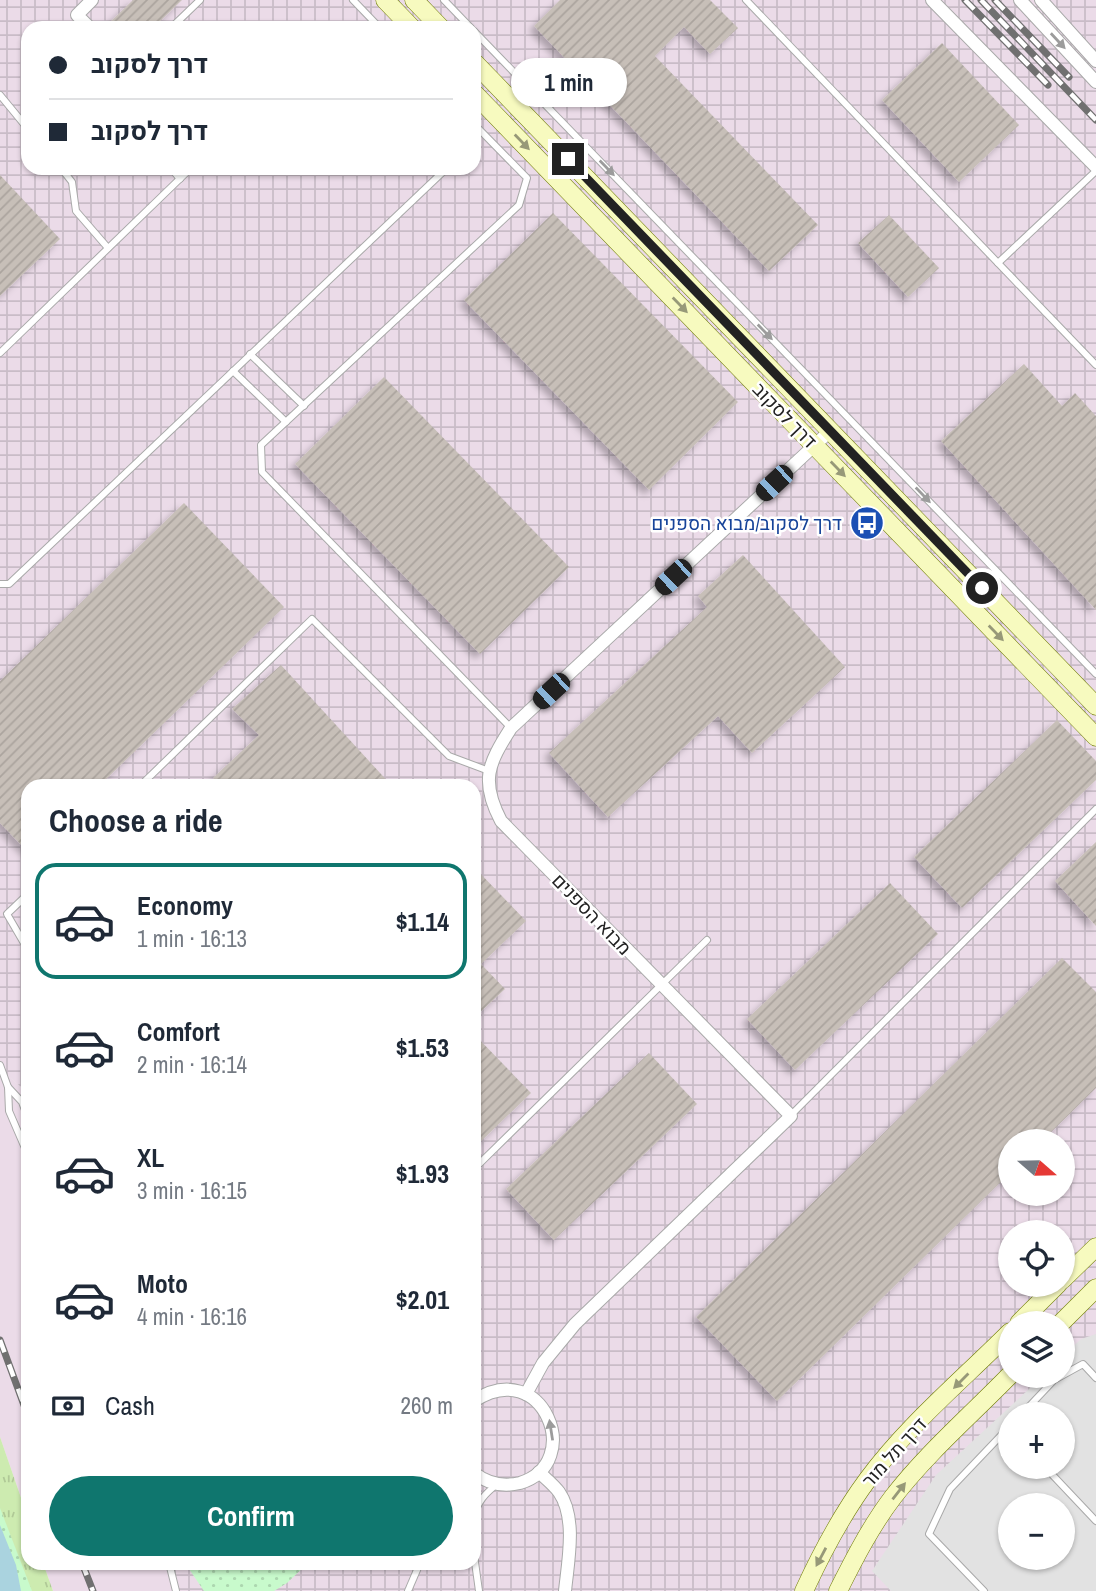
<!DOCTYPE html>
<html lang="en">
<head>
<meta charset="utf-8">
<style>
	:root { --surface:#fff; --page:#f6f6f7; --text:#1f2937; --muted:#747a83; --line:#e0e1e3; --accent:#0f766e }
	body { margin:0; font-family:"Archivo Narrow",Heebo,sans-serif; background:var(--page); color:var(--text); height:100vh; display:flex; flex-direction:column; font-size:26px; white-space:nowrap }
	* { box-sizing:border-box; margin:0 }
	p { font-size:23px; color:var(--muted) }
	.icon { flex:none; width:38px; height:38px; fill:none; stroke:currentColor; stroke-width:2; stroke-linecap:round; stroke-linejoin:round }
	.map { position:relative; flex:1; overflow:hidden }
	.side { position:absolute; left:21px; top:779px; width:460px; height:791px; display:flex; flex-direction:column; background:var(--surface); border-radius:21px; box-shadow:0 2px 5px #0004 }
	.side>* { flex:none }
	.hud { position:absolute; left:21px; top:21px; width:460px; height:154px; border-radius:21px; box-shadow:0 2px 5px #0004; display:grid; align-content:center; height:154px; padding:0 28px; background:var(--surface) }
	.needle { width:46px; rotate:110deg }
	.buttons { position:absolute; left:998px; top:1129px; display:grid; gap:14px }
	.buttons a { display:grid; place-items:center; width:77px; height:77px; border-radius:50%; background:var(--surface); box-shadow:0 2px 5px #0004; font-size:35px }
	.end { position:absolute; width:32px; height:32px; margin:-16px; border:9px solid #222; background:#fff; box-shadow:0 0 0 4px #fff }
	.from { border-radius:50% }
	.bubble { position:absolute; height:49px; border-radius:24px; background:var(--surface); box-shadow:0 2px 5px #0004; font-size:23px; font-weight:700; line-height:49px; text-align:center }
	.car { position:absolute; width:21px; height:42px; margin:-21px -10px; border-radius:9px; box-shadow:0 0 5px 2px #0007; background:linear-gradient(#222 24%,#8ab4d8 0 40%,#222 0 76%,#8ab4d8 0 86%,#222 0) }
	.hud b { display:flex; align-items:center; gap:24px; height:66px; font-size:26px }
	.hud b+b { border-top:2px solid var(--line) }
	.hud i { width:18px; height:18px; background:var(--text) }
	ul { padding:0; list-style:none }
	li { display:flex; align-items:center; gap:21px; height:116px; margin:0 14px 10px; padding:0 14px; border:4px solid transparent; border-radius:21px }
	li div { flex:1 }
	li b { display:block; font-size:26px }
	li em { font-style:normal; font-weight:700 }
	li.selected { border-color:var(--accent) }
	li>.icon { width:63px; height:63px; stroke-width:1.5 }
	h2 { padding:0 28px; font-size:32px; line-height:84px }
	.pay { display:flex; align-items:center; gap:18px; height:77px; padding:0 28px; font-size:26px }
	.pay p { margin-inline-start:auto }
	.cta { display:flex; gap:14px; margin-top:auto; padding:14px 28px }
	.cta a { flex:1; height:80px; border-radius:42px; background:var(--accent); color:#fff; font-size:28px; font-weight:700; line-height:80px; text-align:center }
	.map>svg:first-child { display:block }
</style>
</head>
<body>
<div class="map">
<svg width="1096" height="1591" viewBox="0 0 1096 1591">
	<defs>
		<pattern id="industrial-grid" width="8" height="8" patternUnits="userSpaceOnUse" patternTransform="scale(1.75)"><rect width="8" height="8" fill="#ebdbe8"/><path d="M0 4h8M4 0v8" fill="none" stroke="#c9bcc7"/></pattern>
		<pattern id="grass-tufts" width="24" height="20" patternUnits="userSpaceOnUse" patternTransform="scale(1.75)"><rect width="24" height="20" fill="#cdebb0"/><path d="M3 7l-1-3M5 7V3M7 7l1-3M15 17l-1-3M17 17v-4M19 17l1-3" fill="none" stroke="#b0c997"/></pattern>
		<pattern id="park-dots" width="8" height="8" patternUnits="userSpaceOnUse" patternTransform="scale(1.75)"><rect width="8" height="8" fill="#c8facc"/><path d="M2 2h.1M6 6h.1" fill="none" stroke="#acd6af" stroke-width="1.8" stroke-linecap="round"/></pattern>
		<pattern id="building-hatch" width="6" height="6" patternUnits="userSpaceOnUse" patternTransform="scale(1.75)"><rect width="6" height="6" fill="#c7bfb8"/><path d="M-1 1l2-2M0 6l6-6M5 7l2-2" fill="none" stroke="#aba49e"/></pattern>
		<filter id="shadow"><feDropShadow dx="-5" dy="5" stdDeviation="3.5" flood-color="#0004"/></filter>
	</defs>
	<rect width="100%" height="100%" fill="#f2efe9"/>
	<path fill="url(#industrial-grid)" fill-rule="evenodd" d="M0 0H1096V1591H179L164 1563H474V786H28V1093L0 1069ZM28 28H474V168H28ZM1010 1141H1062V1194H1010ZM1010 1232H1062V1284H1010ZM1010 1323H1062V1376H1010ZM1010 1414H1062V1466H1010ZM1010 1505H1062V1558H1010Z"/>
	<g fill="#ebdbe8">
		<polygon points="0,1069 28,1093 28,1518 0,1437"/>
		<polygon points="43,1563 164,1563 179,1591 53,1591"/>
	</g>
	<polygon fill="url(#grass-tufts)" points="0,1437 28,1518 28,1563 43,1563 53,1591 21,1591 0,1525"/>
	<g fill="url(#park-dots)">
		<polygon points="0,1508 32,1591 0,1591"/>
		<polygon points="185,1563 308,1563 287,1583 274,1591 204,1591"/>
	</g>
	<path fill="#e2e2e2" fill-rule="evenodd" d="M1096 1334V1591H891L872 1571 936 1475 1043 1376H1062V1357L1081 1339ZM1010 1414H1062V1466H1010ZM1010 1505H1062V1558H1010Z"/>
	<polygon fill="#aad3df" points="0,1525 16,1565 21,1591 0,1591"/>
	<g fill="url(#building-hatch)" filter="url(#shadow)">
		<polygon points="133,0 182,0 153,28 107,28 106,26"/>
		<polygon points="560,0 710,0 738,28 710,54 684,27 655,56 818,225 769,271 534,26"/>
		<polygon points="942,43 1019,125 959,182 882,100"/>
		<polygon points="0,175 60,239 0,296"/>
		<polygon points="553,213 738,402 649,490 464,300"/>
		<polygon points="889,215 939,268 908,297 858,243"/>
		<polygon points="1024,364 1062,406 1075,393 1096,416 1096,610 941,441"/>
		<polygon points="384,377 569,567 480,654 295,464"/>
		<polygon points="184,503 284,607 99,786 28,786 28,852 0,823 0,681"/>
		<polygon points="743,555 845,667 752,753 718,716 608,817 549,753 707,607 698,596"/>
		<polygon points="281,665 392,786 220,786 213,778 259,735 232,709"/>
		<polygon points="1057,720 1096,761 1096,780 962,908 914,857"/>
		<polygon points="1096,842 1096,926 1055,881"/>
		<polygon points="474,867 526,921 481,964 505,989 474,1018"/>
		<polygon points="890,883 938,934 795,1070 747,1019"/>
		<polygon points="1062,958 1096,992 1096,1088 1042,1141 1010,1141 1010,1173 777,1401 696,1317"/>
		<polygon points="474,1034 531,1093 474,1148"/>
		<polygon points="649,1053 697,1104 554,1240 506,1189"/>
	</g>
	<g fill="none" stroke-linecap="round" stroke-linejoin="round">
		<g stroke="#a9a9a9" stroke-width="8">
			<g id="lane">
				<polyline points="353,0 380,28"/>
				<polyline points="444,0 471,28"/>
				<polyline points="746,0 998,263 1096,171"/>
				<polyline points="171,28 200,0"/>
				<polyline points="474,31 1096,674"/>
				<polyline points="0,95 28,129"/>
				<polyline points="474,124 527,178 519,205 261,445 262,472 511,728"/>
				<polyline points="61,168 72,182 76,211 108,248"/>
				<polyline points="171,168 180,179"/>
				<polyline points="998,263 1096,365"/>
				<polyline points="0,353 191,168"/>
				<polyline points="250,354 304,406"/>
				<polyline points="233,371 286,422"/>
				<polyline points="0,584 9,584 447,168"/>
				<polyline points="140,786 312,619 449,756 489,771"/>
				<polyline points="28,894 7,914 28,950"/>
				<polyline points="0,1065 8,1087 9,1111 28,1155"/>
				<polyline points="8,1087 22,1102 28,1118"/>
				<polyline points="791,1115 1096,809"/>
				<polyline points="474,1169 707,940"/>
				<polyline points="1022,1414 1054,1380 1083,1364 1096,1378"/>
				<polyline points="1044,1466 1096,1521"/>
				<path d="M474 1516C478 1501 485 1494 496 1485"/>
				<polyline points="474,1555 479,1591"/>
				<polyline points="169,1563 176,1591"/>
				<polyline points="408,1591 420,1563"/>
				<polyline points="984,1591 929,1534 950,1489 1010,1426"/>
			</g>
		</g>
		<g stroke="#a9a9a9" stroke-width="14">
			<g id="street">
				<polyline points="932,0 1096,167"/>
				<polyline points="1020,0 1096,82"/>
				<polyline points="1041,0 1096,61"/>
				<polyline points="90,28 77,15 92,0"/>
				<path d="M526 1394 543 1363 575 1324 791 1116 501 821C480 781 488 764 511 728L830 431"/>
				<path d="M474 1401C543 1355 586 1463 520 1483 503 1487 488 1484 474 1473"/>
				<path d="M539 1472C545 1478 554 1485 559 1492 577 1518 568 1561 565 1591"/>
			</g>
		</g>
		<g stroke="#707d05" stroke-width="19">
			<g id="secondary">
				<polyline points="385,0 412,28"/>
				<polyline points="414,0 441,28"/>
				<polyline points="474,62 1096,706"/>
				<polyline points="474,93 1096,737"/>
				<polyline points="1062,1280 1096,1247"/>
				<polyline points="1019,1323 1058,1284"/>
				<polyline points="1061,1323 1096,1288"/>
				<path d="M804 1591C822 1552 842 1514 868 1479 908 1425 962 1380 1010 1332"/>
				<path d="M838 1591C854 1559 871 1526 893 1497 927 1453 971 1415 1010 1375"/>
			</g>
		</g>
		<use href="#lane" stroke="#fff" stroke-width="6"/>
		<use href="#street" stroke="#fff" stroke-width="12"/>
		<use href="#secondary" stroke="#f7fabf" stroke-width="18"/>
		<g stroke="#707070" stroke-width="7">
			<g id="rail">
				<polyline points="965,0 1048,85"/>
				<polyline points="981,0 1096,120"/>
				<polyline points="995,0 1069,77"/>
				<polyline points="0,1340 28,1416"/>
				<polyline points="82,1563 93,1591"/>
			</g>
		</g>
		<use href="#rail" stroke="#fff" stroke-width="4.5" stroke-dasharray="13" stroke-linecap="butt"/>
	</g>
	<defs><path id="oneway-solid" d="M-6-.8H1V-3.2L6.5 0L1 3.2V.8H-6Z" transform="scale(1.75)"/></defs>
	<g fill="#9c9c9c">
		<use href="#oneway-solid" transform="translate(1058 41) rotate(47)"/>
		<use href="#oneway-solid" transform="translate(607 168) rotate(46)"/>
		<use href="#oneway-solid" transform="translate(765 332) rotate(46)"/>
		<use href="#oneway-solid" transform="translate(923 495) rotate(46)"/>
		<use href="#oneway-solid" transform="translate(551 1430) rotate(-99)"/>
	</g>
	<g fill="#979978">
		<use href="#oneway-solid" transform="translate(522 142) rotate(46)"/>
		<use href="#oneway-solid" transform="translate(680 305) rotate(46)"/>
		<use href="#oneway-solid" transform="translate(838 469) rotate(46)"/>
		<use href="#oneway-solid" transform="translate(996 633) rotate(46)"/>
		<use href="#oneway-solid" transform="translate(961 1381) rotate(135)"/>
		<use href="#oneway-solid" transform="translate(899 1491) rotate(-52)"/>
		<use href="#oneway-solid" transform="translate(821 1557) rotate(118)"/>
	</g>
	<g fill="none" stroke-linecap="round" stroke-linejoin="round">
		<polyline stroke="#222" stroke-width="9" points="568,159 982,588"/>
	</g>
	<defs>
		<g id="bus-disc" transform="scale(1.75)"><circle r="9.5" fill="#1a4fb4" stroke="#fff"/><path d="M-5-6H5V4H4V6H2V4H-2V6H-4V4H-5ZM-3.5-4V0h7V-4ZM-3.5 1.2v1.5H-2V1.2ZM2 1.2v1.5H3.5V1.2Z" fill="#fff"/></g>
	</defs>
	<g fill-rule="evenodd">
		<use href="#bus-disc" x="867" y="523"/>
	</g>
	<g text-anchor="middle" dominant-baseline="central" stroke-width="5" stroke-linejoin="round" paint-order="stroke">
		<g font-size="19" fill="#222" stroke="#fff">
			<text transform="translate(785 415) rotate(46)">דרך לסקוב</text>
			<text transform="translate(592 914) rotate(46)">מבוא הספנים</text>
			<text transform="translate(894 1452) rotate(-48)">דרך תל מור</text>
		</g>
		<g font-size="19" fill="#164399" stroke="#fff" text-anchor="end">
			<text x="842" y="523">דרך לסקוב/מבוא הספנים</text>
		</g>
	</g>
</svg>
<div class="buttons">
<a><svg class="needle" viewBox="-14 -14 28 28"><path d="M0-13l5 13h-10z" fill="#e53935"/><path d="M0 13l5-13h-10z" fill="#747a83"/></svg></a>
<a><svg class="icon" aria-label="locate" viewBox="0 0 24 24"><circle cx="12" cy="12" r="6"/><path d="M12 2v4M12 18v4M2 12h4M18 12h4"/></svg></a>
<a><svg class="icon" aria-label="layers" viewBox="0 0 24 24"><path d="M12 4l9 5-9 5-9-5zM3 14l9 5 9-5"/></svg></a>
<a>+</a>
<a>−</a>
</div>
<i class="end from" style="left:982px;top:588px"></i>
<i class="end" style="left:568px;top:159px"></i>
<div class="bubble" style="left:511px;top:58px;width:116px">1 min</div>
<i class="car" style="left:774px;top:483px;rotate:227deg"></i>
<i class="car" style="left:673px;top:577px;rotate:227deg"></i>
<i class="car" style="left:551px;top:691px;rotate:227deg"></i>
<div class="hud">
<b><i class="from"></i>דרך לסקוב</b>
<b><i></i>דרך לסקוב</b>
</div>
<section class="side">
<h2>Choose a ride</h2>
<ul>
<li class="selected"><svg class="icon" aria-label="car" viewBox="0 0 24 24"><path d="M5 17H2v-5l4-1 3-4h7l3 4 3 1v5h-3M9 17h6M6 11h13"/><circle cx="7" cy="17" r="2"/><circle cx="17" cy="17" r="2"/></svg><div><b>Economy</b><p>1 min · 16:13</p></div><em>$1.14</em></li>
<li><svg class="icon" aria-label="car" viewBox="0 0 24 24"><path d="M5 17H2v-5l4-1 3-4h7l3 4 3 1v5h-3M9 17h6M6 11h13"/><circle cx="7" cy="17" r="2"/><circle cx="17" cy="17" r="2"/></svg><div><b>Comfort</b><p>2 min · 16:14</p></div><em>$1.53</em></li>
<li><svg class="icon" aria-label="car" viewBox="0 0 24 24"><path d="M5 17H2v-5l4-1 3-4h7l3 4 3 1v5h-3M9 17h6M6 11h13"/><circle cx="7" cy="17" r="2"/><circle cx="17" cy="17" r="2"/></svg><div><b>XL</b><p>3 min · 16:15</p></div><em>$1.93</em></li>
<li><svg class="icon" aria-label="car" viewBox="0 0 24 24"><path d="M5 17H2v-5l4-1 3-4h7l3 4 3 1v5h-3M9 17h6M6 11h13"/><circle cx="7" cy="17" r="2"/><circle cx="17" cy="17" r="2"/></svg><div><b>Moto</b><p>4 min · 16:16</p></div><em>$2.01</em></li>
</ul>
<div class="pay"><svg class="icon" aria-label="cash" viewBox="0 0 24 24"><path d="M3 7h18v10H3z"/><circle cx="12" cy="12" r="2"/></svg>Cash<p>260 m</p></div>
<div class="cta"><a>Confirm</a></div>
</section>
</div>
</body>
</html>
